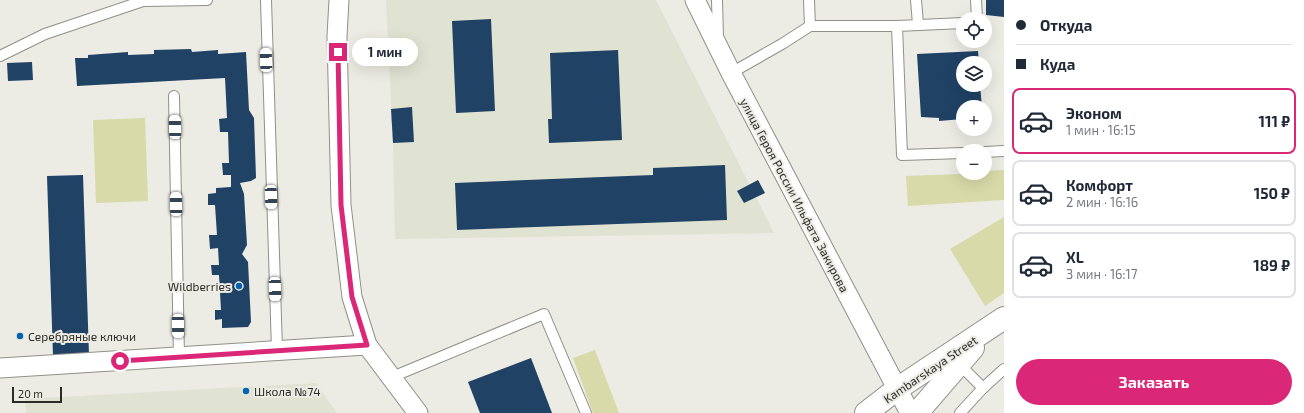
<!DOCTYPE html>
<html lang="ru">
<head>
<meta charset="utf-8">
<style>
	:root { --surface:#fff; --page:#f2f2f3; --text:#1f2937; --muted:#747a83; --line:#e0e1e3; --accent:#db2777 }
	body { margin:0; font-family:"Exo 2",sans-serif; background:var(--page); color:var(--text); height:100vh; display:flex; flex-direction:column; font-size:15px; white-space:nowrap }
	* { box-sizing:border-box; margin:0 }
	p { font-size:13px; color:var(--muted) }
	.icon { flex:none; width:22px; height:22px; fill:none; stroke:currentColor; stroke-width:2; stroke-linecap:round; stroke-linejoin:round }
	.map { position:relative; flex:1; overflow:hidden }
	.details { display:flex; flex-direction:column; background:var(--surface); width:300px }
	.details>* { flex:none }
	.hud { display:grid; align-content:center; height:88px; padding:0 12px; background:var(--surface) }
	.controls { position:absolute; left:956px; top:12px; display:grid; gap:8px }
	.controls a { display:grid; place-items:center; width:36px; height:36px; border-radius:50%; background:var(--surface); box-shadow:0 4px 16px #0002; font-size:20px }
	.scale { position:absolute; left:12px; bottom:10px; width:50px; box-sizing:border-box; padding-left:4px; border:2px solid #2b2c29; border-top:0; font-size:11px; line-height:14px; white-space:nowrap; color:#2b2c29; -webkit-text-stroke:3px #ecece4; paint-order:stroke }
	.end { position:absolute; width:18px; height:18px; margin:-9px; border:5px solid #db2777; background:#fff; box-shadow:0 0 0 2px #fff }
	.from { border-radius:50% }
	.bubble { position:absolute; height:28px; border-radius:14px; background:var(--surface); box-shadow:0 4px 16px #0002; font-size:13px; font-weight:700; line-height:28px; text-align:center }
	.car { position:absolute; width:12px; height:24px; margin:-12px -6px; border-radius:5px; box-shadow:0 0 3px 1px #0007; background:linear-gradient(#fff 24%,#345 0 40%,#fff 0 76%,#345 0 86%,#fff 0) }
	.hud b { display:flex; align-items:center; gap:14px; height:38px; font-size:15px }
	.hud b+b { border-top:1px solid var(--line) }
	.hud i { width:10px; height:10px; background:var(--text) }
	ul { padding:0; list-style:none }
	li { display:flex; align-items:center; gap:12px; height:66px; margin:0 8px 6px; padding:0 4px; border:2px solid var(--line); border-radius:8px }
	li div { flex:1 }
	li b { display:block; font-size:15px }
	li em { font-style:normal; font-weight:700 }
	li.active { border-color:var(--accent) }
	li>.icon { width:36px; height:36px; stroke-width:1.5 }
	.button { display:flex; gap:8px; margin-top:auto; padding:8px 12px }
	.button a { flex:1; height:46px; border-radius:24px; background:var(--accent); color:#fff; font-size:16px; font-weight:700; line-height:46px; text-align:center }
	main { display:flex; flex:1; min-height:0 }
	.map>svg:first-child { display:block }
</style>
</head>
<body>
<main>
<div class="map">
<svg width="1004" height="413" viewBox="0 0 1004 413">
	<rect width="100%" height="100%" fill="#ecece4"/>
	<g fill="#e0e2d2">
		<polygon points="386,0 656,0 774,233 395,239 393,143"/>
		<polygon points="316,383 337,413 26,413 25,399"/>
	</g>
	<g fill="#d8daa9">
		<polygon points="145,118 148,201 96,203 93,120"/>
		<polygon points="1004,170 1004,200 908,206 906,176 985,173 985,171"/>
		<polygon points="1004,217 1004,293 985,306 950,249"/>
		<polygon points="595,350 619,413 593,413 573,358"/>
	</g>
	<g fill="#204265">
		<polygon points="986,0 1004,0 1004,17 986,15"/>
		<polygon points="491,19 495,111 456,113 452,21"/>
		<polygon points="191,49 192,52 218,50 218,54 246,52 249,110 254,118 256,178 251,181 240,183 244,194 247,245 242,254 248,262 251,322 248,327 222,328 222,319 215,320 215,310 221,310 219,275 212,275 211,265 219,265 218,248 210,249 209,235 217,235 215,205 208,205 208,194 216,193 216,188 231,187 231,175 223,175 222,163 229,163 228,132 220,132 219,119 227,118 225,78 77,86 75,58 88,58 88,55 128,52 128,55 154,54 154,50"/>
		<polygon points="618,50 622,140 549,143 548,119 552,119 550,53"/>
		<polygon points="978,51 979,63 963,63 963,85 980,85 982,107 963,107 963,119 939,121 939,118 921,117 917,54"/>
		<polygon points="32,62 33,80 8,81 7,63"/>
		<polygon points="412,107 414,142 393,143 391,109"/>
		<polygon points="725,165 727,220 457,230 455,183 653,175 653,168"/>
		<polygon points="83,175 89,355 53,356 47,176"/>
		<polygon points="758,180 765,193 744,203 737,191"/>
		<polygon points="531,358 552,413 480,413 468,382"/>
	</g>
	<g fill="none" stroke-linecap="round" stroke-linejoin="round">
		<g stroke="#8f9088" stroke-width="12">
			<g id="lane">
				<polyline points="266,0 277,350"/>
				<polyline points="717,0 718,38"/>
				<polyline points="809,0 810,26"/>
				<polyline points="916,0 918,24"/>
				<polyline points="976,0 977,19"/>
				<polyline points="897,26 902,155 963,153"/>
				<polyline points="0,56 45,34 143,1 207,0"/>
				<polyline points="731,73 782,44 810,26 897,26 963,23"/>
				<polyline points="174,96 179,357"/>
				<polyline points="985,152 1004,151"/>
				<polyline points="959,364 983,388"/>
				<polyline points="392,377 544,314 586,413"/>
				<polyline points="960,413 983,388 1004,369"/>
			</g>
		</g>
		<g stroke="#8f9088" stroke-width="21">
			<g id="street">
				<polyline points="339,0 337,36 341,205 352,297 367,345 418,413"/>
				<polyline points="695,0 731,73 910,413"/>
				<polyline points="0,368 367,345"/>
			</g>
		</g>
		<g stroke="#8f9088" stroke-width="24">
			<g id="primary">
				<polyline points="866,413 897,389 1004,318"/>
				<polyline points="917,413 973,348"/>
			</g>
		</g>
		<use href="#lane" stroke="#fff" stroke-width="10"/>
		<use href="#street" stroke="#fff" stroke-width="19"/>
		<use href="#primary" stroke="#fff" stroke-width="22"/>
	</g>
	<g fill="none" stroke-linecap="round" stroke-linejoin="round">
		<polyline stroke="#db2777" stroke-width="5" points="120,361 367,345 352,297 341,205 338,52"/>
	</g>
	<g fill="#0263b0" stroke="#ecece4" stroke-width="1.5">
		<circle cx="239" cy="286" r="4"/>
		<circle cx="20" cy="336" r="4"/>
		<circle cx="246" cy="391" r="4"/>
	</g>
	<g text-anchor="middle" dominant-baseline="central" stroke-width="4" stroke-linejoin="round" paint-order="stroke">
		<g font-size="12" fill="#2b2c29" stroke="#ecece4">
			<text transform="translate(795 195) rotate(62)">улица Героя России Ильфата Закирова</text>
			<text transform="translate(930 369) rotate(-34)">Kambarskaya Street</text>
		</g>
		<g font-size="12" fill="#2b2c29" stroke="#ecece4" text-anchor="start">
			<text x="231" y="286" text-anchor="end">Wildberries</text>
			<text x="28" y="336">Серебряные ключи</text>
			<text x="254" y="391">Школа №74</text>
		</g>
	</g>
</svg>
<div class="controls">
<a><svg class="icon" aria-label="locate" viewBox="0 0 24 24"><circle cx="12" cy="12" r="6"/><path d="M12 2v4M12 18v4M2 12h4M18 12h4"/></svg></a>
<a><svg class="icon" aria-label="layers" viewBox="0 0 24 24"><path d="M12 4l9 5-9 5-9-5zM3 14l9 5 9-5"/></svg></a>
<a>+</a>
<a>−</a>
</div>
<div class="scale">20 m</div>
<i class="end from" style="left:120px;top:361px"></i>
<i class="end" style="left:338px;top:52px"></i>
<div class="bubble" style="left:352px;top:38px;width:66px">1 мин</div>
<i class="car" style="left:266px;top:60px;rotate:358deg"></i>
<i class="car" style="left:175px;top:127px;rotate:359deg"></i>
<i class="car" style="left:271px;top:197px;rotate:178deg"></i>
<i class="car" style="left:176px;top:204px;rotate:359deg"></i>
<i class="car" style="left:275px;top:289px;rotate:178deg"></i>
<i class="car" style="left:178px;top:326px;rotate:179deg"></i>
</div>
<section class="details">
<div class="hud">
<b><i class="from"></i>Откуда</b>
<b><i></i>Куда</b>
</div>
<ul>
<li class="active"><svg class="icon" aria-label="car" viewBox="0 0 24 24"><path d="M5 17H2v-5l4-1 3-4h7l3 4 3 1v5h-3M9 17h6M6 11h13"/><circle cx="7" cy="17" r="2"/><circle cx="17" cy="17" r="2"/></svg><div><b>Эконом</b><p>1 мин · 16:15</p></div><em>111 ₽</em></li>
<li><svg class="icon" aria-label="car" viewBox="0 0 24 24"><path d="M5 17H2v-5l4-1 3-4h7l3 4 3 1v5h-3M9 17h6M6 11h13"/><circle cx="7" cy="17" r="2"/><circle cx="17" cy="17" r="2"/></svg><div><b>Комфорт</b><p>2 мин · 16:16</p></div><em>150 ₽</em></li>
<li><svg class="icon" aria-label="car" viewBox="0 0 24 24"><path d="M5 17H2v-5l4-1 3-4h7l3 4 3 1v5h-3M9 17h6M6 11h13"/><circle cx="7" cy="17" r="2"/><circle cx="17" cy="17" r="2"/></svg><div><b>XL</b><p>3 мин · 16:17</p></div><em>189 ₽</em></li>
</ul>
<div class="button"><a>Заказать</a></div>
</section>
</main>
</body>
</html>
